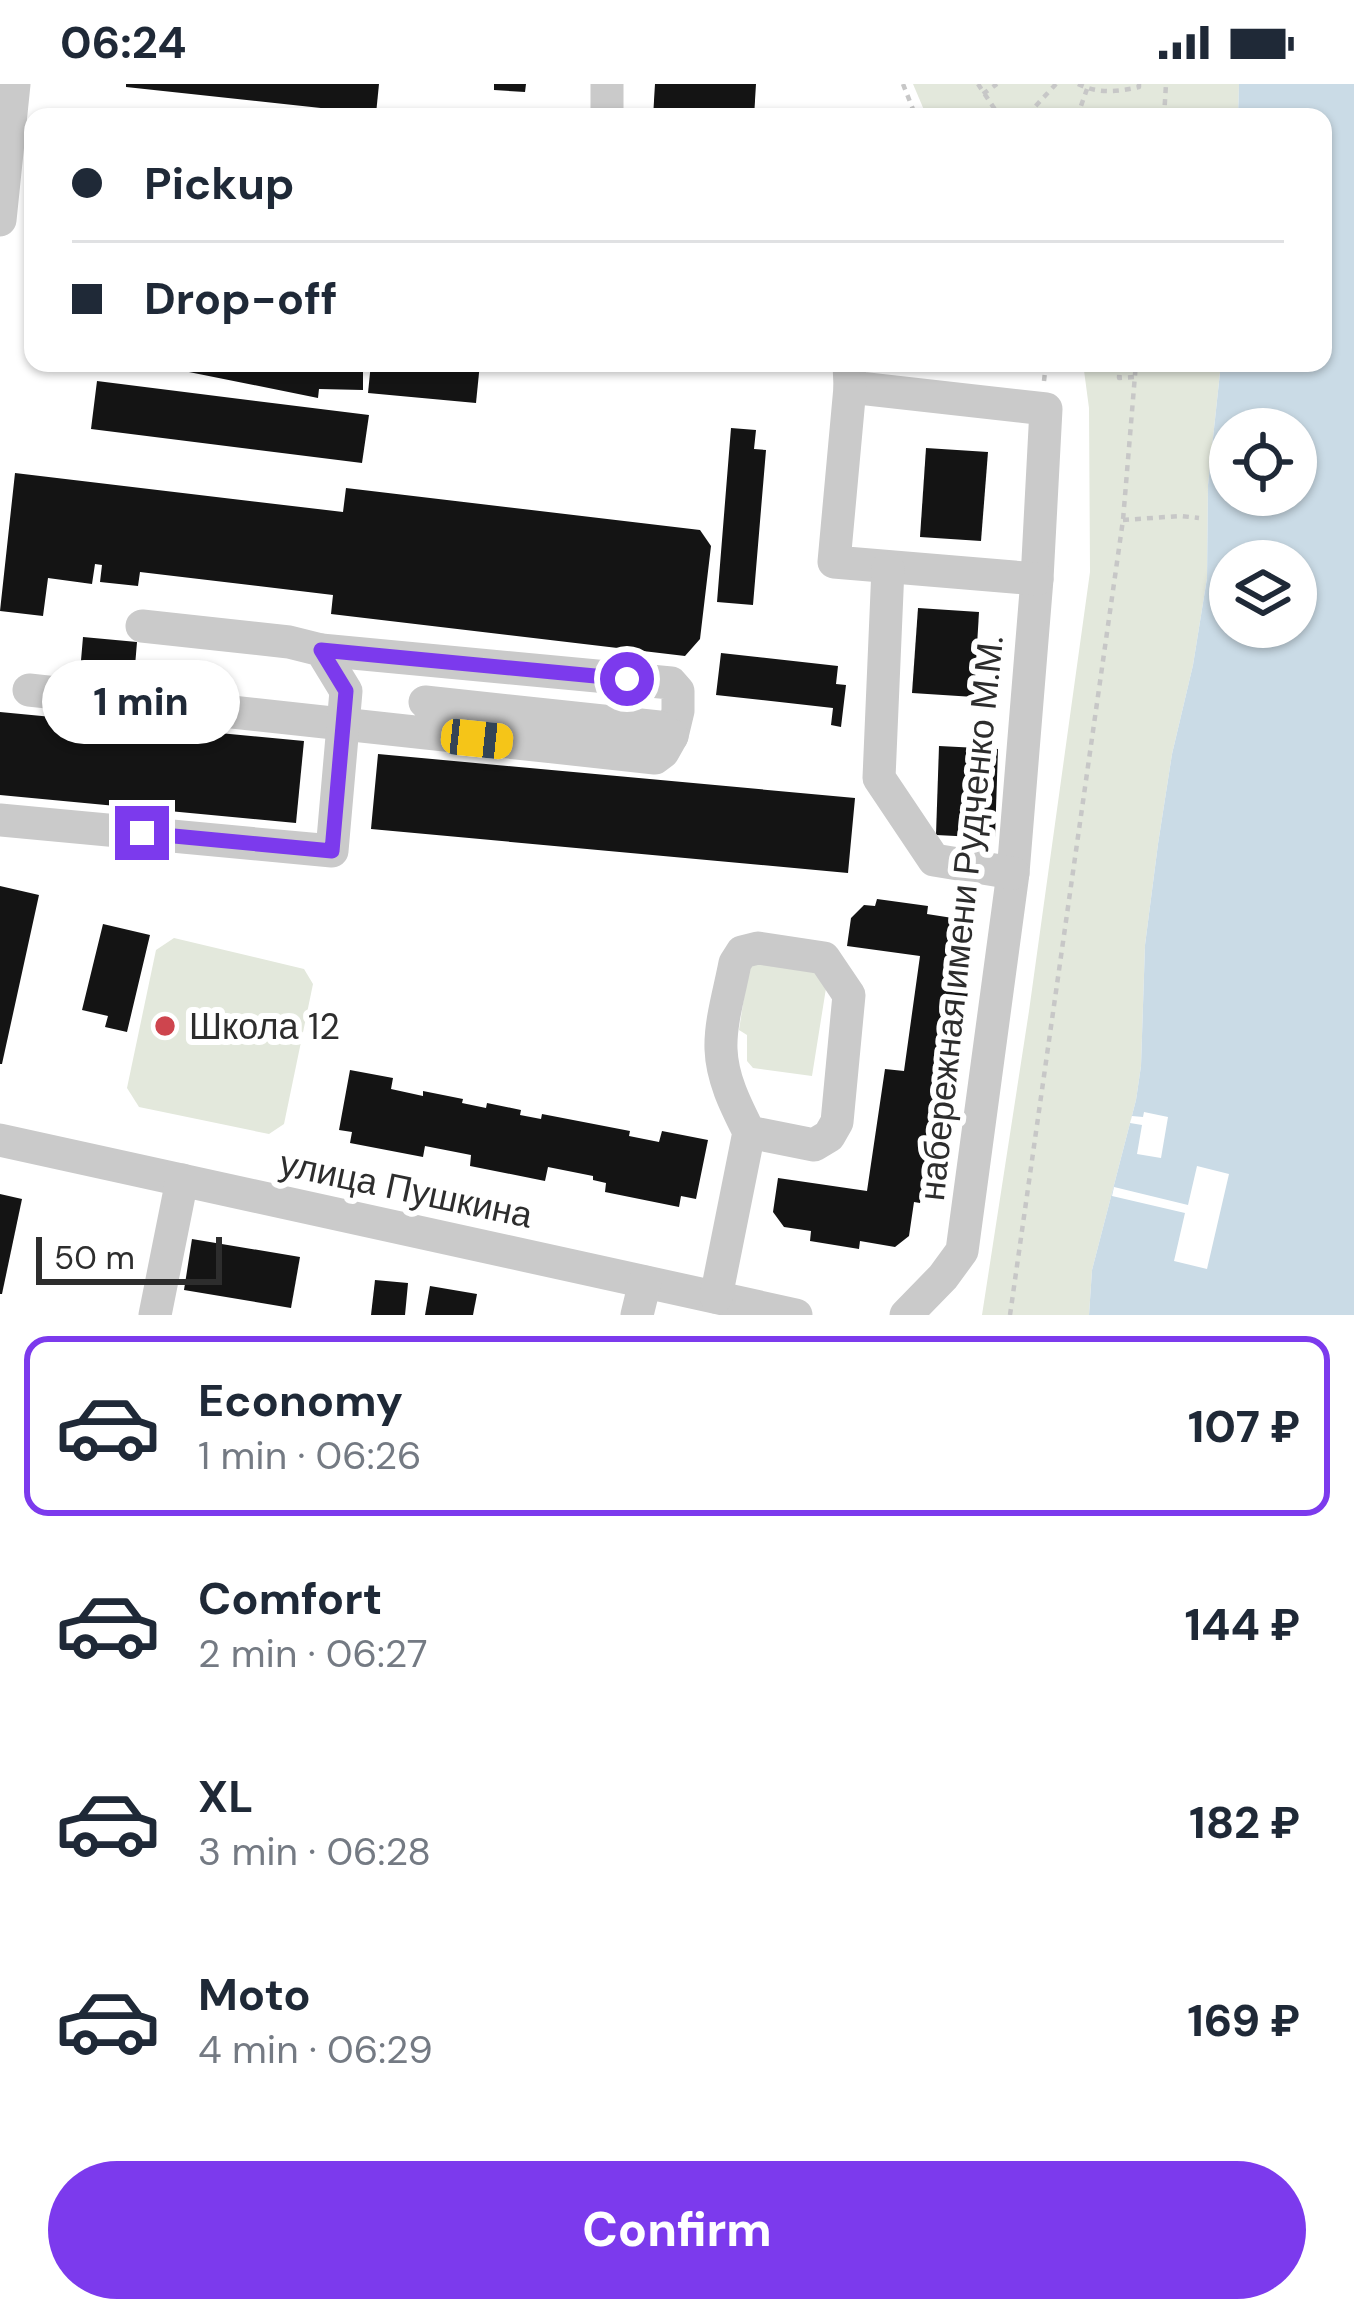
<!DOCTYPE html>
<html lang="en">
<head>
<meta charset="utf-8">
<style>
	:root { --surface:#fff; --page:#f2f2f3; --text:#1f2937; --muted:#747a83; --line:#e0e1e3; --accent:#7c3aed }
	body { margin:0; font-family:"DM Sans",sans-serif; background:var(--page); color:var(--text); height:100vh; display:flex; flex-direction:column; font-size:45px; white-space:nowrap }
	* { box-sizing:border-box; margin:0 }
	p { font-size:39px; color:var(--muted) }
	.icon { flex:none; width:66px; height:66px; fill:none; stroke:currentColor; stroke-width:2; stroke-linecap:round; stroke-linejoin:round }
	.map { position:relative; height:1231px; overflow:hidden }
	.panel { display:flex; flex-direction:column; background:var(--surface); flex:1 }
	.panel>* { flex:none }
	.top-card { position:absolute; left:24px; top:24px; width:1308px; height:264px; border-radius:24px; box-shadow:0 3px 9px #0004; display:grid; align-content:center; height:264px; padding:0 48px; background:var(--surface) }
	.fabs { position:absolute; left:1209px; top:324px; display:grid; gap:24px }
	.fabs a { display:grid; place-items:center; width:108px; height:108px; border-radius:50%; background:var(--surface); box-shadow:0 3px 9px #0004; font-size:60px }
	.scale { position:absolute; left:36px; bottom:30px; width:186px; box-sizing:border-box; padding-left:12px; border:6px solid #2d2d2d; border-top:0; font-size:33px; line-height:42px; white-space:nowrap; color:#2d2d2d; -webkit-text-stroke:9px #fff; paint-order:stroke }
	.end { position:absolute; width:54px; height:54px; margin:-27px; border:15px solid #7c3aed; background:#fff; box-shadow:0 0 0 6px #fff }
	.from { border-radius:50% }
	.bubble { position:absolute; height:84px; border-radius:42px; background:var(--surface); box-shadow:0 3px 9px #0004; font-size:39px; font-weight:800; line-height:84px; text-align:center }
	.car { position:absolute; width:36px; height:72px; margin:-36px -18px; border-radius:15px; box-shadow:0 0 9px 3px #0007; background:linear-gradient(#f5c518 24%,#345 0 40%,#f5c518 0 76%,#345 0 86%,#f5c518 0) }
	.top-card b { display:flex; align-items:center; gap:42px; height:114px; font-size:45px }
	.top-card b+b { border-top:3px solid var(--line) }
	.top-card i { width:30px; height:30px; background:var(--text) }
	ul { padding:21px 0 0; list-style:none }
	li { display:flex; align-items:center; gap:36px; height:180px; margin:0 24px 18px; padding:0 24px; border:6px solid transparent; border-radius:24px }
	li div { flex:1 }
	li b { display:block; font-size:45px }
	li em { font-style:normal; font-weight:800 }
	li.active { border-color:var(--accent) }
	li>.icon { width:108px; height:108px; stroke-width:1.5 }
	.cta { display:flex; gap:24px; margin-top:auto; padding:24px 48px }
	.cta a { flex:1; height:138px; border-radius:72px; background:var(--accent); color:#fff; font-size:48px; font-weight:800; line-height:138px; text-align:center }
	.status { display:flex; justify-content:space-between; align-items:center; height:84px; padding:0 60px; background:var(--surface); direction:ltr }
	.status svg { height:33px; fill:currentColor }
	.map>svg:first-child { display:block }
</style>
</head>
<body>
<div class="status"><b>06:24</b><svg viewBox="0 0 49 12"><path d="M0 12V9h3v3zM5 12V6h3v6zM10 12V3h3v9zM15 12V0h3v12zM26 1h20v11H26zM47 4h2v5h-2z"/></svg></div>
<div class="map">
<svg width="1354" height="1231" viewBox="0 0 1354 1231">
	<rect width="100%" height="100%" fill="#fff"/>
	<g fill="#e3e8dc">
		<polygon points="913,0 1239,0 1238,33 927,33"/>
		<polygon points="1083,279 1221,279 1208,401 1207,494 1193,581 1172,670 1158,760 1145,861 1141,982 1136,1016 1092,1186 1089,1231 982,1231 1029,927 1090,488 1089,324"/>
		<polygon points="174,854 304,885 313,900 284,1040 269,1050 139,1023 127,1004 156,866"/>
		<polygon points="750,874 819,881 827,898 812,992 753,984 747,977 747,951 739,946"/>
	</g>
	<path fill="#cadbe6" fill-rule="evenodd" d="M1239 0H1354V1231H1089L1092 1186 1136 1016 1141 982 1145 861 1158 760 1172 670 1193 581 1207 494 1208 401 1221 279H1323V33H1238ZM1230 345H1296V411H1230ZM1230 477H1296V543H1230Z"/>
	<g fill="#fff">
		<polygon points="1144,1028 1168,1033 1161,1074 1137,1070 1142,1041 1130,1039 1132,1032 1143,1033"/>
		<polygon points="1197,1082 1229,1090 1207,1185 1174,1177 1185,1129 1112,1112 1114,1103 1188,1121"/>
	</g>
	<g fill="#141414">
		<polygon points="126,0 379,0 376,30 126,3"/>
		<polygon points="494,0 526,0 525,8 494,6"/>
		<polygon points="655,0 756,0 754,33 653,33"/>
		<polygon points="154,279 363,279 363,306 319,305 318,314 154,281"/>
		<polygon points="371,279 480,279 476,319 368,309"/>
		<polygon points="97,297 369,331 362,379 91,345"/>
		<polygon points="731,344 756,346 754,365 766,366 753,521 717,518"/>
		<polygon points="926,364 988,368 981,457 920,453"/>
		<polygon points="15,389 343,428 346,404 700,446 711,462 700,555 685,572 331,530 333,511 140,488 138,502 100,498 102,481 95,480 92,500 48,494 43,532 0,527"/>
		<polygon points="918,524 979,528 974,613 912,609"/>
		<polygon points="83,553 137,558 134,594 124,593 122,604 92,602 93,589 80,588"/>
		<polygon points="721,569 838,582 836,600 846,601 841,643 831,641 833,624 716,611"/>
		<polygon points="0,628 304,657 296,739 0,711"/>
		<polygon points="939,662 998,665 995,754 936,751"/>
		<polygon points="378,670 855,714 848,789 371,745"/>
		<polygon points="0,802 39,811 2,980 0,980"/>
		<polygon points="877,815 928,822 927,830 959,835 969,851 965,879 972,880 956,990 948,994 939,993 920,1119 914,1118 909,1152 895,1163 860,1157 859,1165 810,1157 811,1147 784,1143 773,1128 778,1094 867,1107 885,985 904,987 920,872 847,862 851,834 864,821 875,822"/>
		<polygon points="103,840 150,851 127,948 105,943 108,932 82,926"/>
		<polygon points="350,986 393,994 391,1005 423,1012 423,1007 463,1015 462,1019 486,1024 487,1019 521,1026 520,1031 541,1035 542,1030 630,1047 629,1052 659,1058 662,1047 708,1056 696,1115 681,1112 679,1123 605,1108 606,1099 593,1096 593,1092 548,1083 545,1097 470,1082 471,1071 425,1062 423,1073 350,1059 352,1048 339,1046"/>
		<polygon points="0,1110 22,1115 2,1210 0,1210"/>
		<polygon points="192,1155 300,1173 291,1224 184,1206"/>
		<polygon points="375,1196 408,1199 405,1231 371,1231"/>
		<polygon points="430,1202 477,1210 473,1231 425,1231"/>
	</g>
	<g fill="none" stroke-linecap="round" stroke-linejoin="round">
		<g stroke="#c7c7c7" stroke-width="4.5" stroke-dasharray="6 6" stroke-linecap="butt">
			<polyline points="903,0 916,33"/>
			<polyline points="978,0 1000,33"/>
			<path d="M1078 0C1098 10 1118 8 1139 3V0"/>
			<polyline points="983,10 997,0"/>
			<polyline points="1015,33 1031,27 1056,0"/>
			<polyline points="1077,33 1087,5"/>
			<polyline points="1164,33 1166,0"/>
			<polyline points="1120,279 1119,294 1134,293"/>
			<polyline points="1044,297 1046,279"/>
			<polyline points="1123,436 1181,432 1199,434"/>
			<polyline points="1010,1231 1123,436 1136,279"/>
		</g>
		<g stroke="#cacaca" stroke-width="33">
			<polyline points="607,33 607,0"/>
			<polyline points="0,136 14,0"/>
			<polyline points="849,279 850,303 1046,325 1037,495 1013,789 962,1167 943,1193 906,1231"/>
			<polyline points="850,303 834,478 1037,495"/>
			<polyline points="888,484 879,694 934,776 1013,789"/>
			<polyline points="321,566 671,599 678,607 678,627 672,652"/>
			<polyline points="29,606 655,674 663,668 672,652 659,643 425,618"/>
			<polyline points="0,736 332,767 346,607 321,566 289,558 142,542"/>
			<polyline points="0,1056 796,1231"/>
			<path d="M716 1213 749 1048 814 1061 829 1052 837 1038 849 911 824 874 758 864 742 868 735 879C730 906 720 938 721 965 722 995 736 1022 749 1048"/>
			<polyline points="155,1231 182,1096"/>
			<polyline points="637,1231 645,1198"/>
		</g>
	</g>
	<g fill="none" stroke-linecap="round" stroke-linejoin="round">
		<polyline stroke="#7c3aed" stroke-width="15" points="142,749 332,767 346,607 321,566 627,595"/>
	</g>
	<circle fill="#ce454e" stroke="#fff" stroke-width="4.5" cx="165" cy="942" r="12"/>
	<g text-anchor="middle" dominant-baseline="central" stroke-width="12" stroke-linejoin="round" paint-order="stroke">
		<g font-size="36" fill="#2d2d2d" stroke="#fff">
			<text transform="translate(961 834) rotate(-84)">набережная имени Рудченко М.М.</text>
			<text transform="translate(406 1105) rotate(12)">улица Пушкина</text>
		</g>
		<g font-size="36" fill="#2d2d2d" stroke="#fff" text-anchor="start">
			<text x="189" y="942">Школа 12</text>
		</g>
	</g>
</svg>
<div class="fabs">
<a><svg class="icon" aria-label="locate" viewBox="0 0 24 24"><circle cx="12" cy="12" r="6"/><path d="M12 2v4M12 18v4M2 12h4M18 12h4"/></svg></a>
<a><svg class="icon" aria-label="layers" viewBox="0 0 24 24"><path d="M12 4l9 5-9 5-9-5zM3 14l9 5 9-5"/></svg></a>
</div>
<div class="scale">50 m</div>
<i class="end from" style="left:627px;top:595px"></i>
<i class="end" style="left:142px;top:749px"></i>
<div class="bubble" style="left:42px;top:576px;width:198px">1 min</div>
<i class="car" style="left:477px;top:655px;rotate:96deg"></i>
<div class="top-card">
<b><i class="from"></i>Pickup</b>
<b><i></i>Drop-off</b>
</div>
</div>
<section class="panel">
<ul>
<li class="active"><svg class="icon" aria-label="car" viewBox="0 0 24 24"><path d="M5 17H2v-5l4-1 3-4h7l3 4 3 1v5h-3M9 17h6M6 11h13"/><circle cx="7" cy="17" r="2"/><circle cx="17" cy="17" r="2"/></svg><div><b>Economy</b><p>1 min · 06:26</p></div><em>107 ₽</em></li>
<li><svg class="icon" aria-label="car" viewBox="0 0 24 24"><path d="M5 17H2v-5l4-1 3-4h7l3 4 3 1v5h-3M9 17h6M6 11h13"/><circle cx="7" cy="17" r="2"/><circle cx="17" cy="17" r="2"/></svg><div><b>Comfort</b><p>2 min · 06:27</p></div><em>144 ₽</em></li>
<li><svg class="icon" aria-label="car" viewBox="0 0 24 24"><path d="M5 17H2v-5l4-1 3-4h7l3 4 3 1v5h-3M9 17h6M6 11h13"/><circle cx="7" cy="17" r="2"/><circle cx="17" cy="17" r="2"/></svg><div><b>XL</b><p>3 min · 06:28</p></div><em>182 ₽</em></li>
<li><svg class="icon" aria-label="car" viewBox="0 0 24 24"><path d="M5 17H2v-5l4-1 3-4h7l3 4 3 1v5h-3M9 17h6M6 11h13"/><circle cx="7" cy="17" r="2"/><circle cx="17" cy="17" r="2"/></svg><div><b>Moto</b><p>4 min · 06:29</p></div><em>169 ₽</em></li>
</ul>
<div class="cta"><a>Confirm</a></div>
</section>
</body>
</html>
